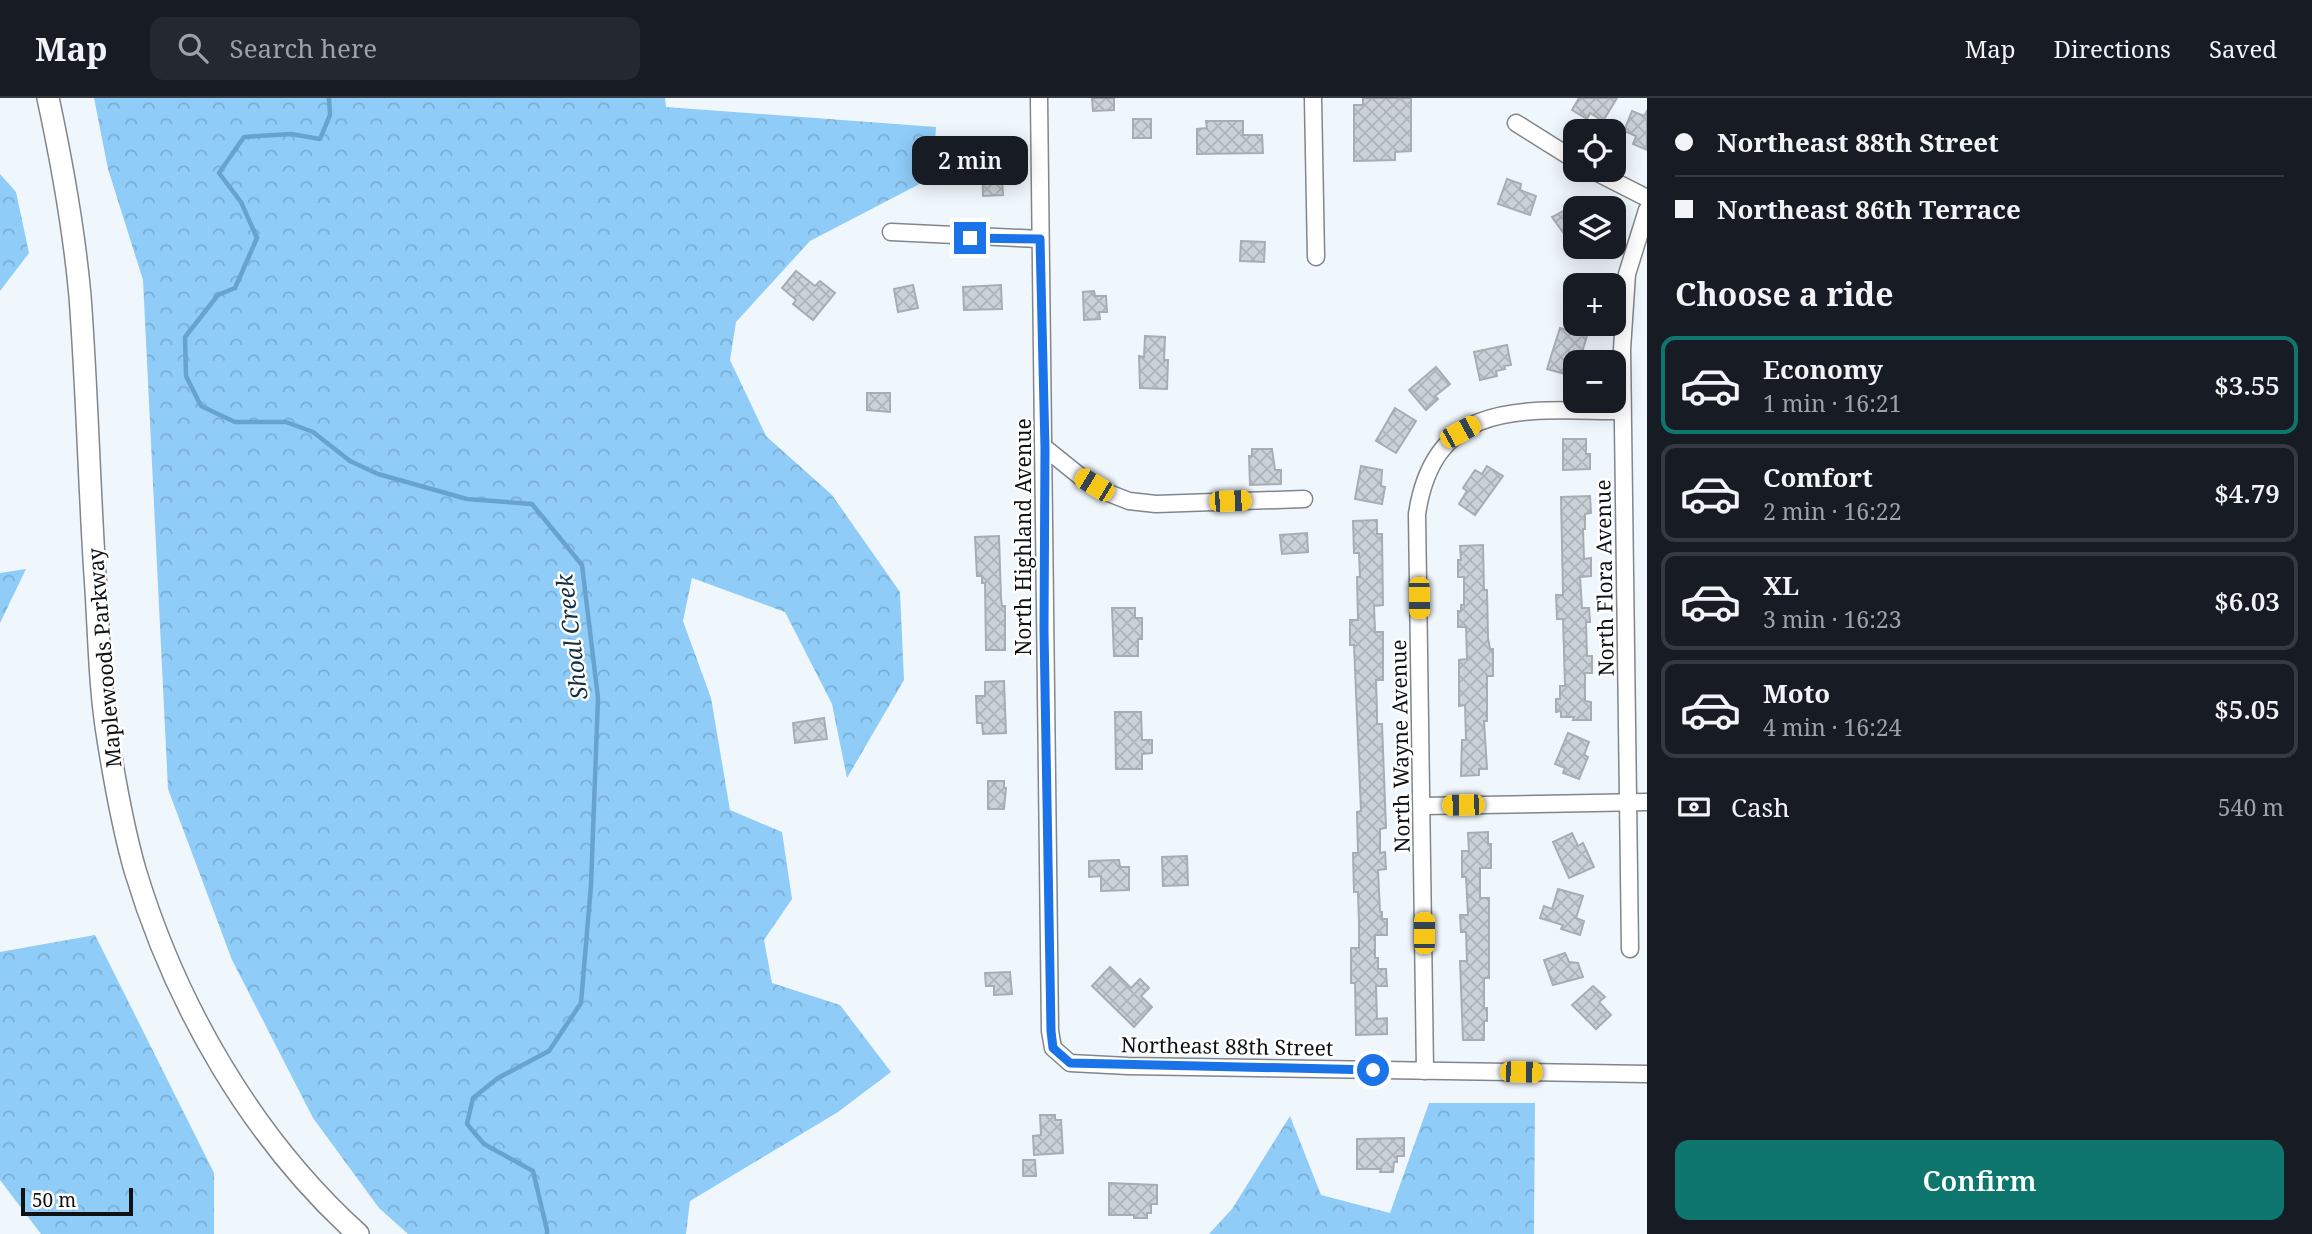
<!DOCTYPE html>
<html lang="en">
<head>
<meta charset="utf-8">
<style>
	:root { --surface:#171b24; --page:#242831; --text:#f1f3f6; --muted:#9ea1a6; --line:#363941; --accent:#0f766e }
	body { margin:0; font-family:"Noto Serif",serif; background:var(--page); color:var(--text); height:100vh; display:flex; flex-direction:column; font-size:26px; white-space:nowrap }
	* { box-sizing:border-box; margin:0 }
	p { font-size:23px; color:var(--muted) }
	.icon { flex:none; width:38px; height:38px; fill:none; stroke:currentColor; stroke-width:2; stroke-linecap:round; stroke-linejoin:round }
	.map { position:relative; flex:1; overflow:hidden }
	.sheet { display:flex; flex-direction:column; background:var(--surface); width:665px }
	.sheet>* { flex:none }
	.hud { display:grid; align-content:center; height:154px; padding:0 28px; background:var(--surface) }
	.tools { position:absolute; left:1563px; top:21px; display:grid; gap:14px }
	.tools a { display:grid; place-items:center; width:63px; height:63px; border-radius:14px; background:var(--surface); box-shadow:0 4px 18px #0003; font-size:35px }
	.scale { position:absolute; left:21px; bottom:18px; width:112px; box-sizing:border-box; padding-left:7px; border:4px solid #0f1113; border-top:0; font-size:19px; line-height:24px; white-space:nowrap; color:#0f1113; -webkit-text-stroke:5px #fff; paint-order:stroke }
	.end { position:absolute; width:32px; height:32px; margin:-16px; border:9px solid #1a73e8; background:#fff; box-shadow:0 0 0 4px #fff }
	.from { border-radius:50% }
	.bubble { position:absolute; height:49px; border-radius:14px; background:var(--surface); box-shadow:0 4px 18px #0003; font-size:23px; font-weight:600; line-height:49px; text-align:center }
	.car { position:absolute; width:21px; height:42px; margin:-21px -10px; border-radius:9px; box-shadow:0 0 5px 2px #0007; background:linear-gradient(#f5c518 24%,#345 0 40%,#f5c518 0 76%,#345 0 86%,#f5c518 0) }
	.hud b { display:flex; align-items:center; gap:24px; height:66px; font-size:26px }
	.hud b+b { border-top:2px solid var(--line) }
	.hud i { width:18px; height:18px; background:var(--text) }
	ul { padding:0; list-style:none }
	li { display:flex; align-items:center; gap:21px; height:98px; margin:0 14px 10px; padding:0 14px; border:4px solid var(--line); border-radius:14px }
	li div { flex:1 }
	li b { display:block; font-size:26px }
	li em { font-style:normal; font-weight:600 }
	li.selected { border-color:var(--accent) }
	li>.icon { width:63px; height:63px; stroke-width:1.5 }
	h2 { padding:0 28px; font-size:32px; line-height:84px }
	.pay { display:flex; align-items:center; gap:18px; height:77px; padding:0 28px; font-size:26px }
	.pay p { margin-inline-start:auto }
	.cta { display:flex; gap:14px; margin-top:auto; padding:14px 28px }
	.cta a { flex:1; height:80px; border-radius:14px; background:var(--accent); color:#fff; font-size:28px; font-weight:600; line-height:80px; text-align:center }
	header { display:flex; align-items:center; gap:42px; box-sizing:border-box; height:98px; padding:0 35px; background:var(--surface); border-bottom:2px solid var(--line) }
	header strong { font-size:33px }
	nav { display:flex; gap:38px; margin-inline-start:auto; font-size:24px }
	.search { width:490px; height:63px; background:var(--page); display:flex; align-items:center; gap:18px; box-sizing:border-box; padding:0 24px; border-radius:14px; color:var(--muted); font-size:26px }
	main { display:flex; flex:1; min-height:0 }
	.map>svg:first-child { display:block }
</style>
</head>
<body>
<header>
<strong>Map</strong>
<div class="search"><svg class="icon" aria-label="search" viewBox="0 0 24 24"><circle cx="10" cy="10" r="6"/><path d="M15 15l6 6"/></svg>Search here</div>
<nav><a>Map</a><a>Directions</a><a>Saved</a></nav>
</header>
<main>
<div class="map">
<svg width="1647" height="1136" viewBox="0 0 1647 1136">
	<defs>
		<pattern id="forest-crowns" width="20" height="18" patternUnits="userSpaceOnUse" patternTransform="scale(1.75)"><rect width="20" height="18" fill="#8fccf8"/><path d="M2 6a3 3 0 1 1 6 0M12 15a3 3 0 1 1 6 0" fill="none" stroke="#7aaed4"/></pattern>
		<pattern id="building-cross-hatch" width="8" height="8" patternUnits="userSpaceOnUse" patternTransform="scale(1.75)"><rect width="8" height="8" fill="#cbd2d7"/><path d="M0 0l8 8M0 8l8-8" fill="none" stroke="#adb3b8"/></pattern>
	</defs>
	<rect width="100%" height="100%" fill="#f0f7fc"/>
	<g fill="url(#forest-crowns)">
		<polygon points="94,0 665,0 666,9 936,29 933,79 810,143 736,224 730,262 766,338 832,397 900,494 904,582 847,680 832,606 785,514 692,480 683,523 711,600 730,712 782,734 792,801 764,842 772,885 840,907 891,974 838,1014 690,1103 686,1136 408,1136 379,1110 313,1020 232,862 168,691 143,182 108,71"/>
		<polygon points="0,76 16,94 29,155 0,193"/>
		<polygon points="26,471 0,525 0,475"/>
		<polygon points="95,837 214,1075 214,1136 41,1136 0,1082 0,854"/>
		<polygon points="1429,1005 1535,1005 1534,1136 1209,1136 1232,1111 1290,1018 1321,1097 1390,1115"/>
	</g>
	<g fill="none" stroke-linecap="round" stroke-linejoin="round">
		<polyline stroke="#67a3ce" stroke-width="4.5" points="329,0 330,17 320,41 291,36 244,39 219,75 241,104 257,140 235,190 218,197 185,239 186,278 201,308 235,324 286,324 313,334 350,363 378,376 467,401 532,406 582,467 598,600 591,787 581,905 549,953 498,980 473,1000 467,1026 484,1046 533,1073 547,1132 547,1136"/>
	</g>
	<g fill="url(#building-cross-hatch)" stroke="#a7adb2" stroke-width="2">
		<polygon points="1092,0 1114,0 1114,12 1093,13"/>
		<polygon points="1363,0 1411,0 1411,53 1395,54 1395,62 1354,63 1354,7 1363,7"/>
		<polygon points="1579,0 1617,0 1603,23 1590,15 1587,21 1572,12"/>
		<polygon points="1632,13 1644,18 1647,13 1647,52 1633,46 1636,38 1624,33"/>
		<rect x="1133" y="21" width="18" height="19"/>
		<polygon points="1206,23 1243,23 1243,37 1262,37 1263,55 1197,56 1197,31 1207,30"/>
		<polygon points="1001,64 1003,97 983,98 982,65"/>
		<polygon points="1507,81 1521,86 1520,92 1536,98 1530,117 1498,106"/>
		<polygon points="1575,107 1575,151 1552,119"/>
		<polygon points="1241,143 1265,144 1264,164 1240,163"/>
		<polygon points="796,173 815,188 820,183 835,195 813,222 793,206 796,202 782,190"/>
		<polygon points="913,187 918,210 898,214 894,191"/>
		<polygon points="1001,187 1002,211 964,212 963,189"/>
		<polygon points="1094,193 1095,198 1106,198 1107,214 1099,214 1100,221 1084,222 1083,194"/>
		<polygon points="1560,230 1587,238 1579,264 1575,264 1575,279 1547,271"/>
		<polygon points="1145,238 1165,239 1164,262 1168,262 1167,291 1140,290 1139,258 1144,259"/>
		<polygon points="1507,247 1511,267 1504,268 1505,271 1496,273 1497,278 1480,282 1474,254"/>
		<polygon points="1436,269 1450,286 1435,298 1438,301 1426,312 1409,292"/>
		<polygon points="867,295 890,295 890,314 867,312"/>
		<polygon points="1395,310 1416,323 1396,355 1376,343"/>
		<polygon points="1563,341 1586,341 1586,356 1590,356 1590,371 1563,372"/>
		<polygon points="1252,351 1272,351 1275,372 1281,372 1281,386 1250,387 1249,358 1252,358"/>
		<polygon points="1361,368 1382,372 1381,388 1385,389 1382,406 1355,401"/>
		<polygon points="1487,368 1503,378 1475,417 1459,406 1467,393 1463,390 1475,372 1482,376"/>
		<polygon points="1590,398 1591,415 1585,416 1585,431 1583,431 1584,461 1591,460 1591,478 1580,479 1582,510 1589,510 1590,524 1586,524 1587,558 1592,558 1592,575 1585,575 1585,603 1591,604 1591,622 1573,622 1574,619 1561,619 1561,613 1556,614 1556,601 1560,601 1560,588 1565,588 1563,521 1557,521 1556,497 1563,497 1561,399"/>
		<polygon points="1377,422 1377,436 1382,436 1383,507 1374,508 1375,534 1383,534 1383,582 1376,582 1377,614 1377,626 1382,626 1386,730 1380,731 1380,755 1385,754 1386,771 1378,772 1380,814 1382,814 1382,821 1387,821 1387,837 1375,837 1375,860 1378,860 1378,871 1386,871 1387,888 1376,888 1377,921 1387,920 1387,936 1356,937 1355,885 1351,885 1351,850 1359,850 1359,826 1358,794 1354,794 1353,755 1358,755 1357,714 1361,713 1354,547 1350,547 1350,522 1358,522 1357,479 1360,479 1359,455 1354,455 1353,423"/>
		<polygon points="1307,435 1308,454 1282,456 1280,437"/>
		<polygon points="999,438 1001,500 1002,508 1005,508 1005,552 986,552 985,485 982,485 982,478 977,478 975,439"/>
		<polygon points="1483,447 1484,492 1487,492 1488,540 1490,551 1493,551 1493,578 1487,578 1487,623 1484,623 1487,671 1479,671 1479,677 1461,678 1462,642 1466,642 1465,607 1459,608 1459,562 1467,561 1466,529 1458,529 1458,513 1461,513 1461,507 1464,507 1464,479 1458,479 1458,462 1461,462 1460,448"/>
		<polygon points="1112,510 1135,510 1135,520 1142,520 1142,541 1138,541 1138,558 1114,558"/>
		<polygon points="1004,583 1006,635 983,636 982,625 977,625 976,598 985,598 985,584"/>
		<polygon points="1115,614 1141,614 1142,642 1152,642 1152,655 1142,656 1142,671 1116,671"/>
		<polygon points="824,620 827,641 795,645 793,625"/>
		<polygon points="1568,635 1589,644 1584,657 1588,659 1579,681 1563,675 1565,670 1555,666"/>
		<polygon points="988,683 1004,683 1004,690 1006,690 1004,711 988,711"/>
		<polygon points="1488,734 1488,746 1491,746 1491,770 1480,770 1480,800 1489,800 1489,880 1484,880 1484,910 1487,910 1487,923 1484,923 1484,942 1463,942 1460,863 1467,863 1466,834 1461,834 1460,817 1468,817 1466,779 1462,779 1462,753 1469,753 1468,735"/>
		<polygon points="1572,735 1578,748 1583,745 1594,769 1569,780 1553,744"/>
		<polygon points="1187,758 1188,787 1163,788 1162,759"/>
		<polygon points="1119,762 1120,769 1129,769 1129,792 1101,793 1101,778 1089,779 1089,763"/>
		<polygon points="1558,791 1583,798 1576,820 1584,823 1580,837 1561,831 1563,827 1540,820 1544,808 1552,811"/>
		<polygon points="1565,855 1569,864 1578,865 1583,879 1553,887 1544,862"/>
		<polygon points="1110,869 1131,890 1140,881 1149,890 1141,898 1152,909 1134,929 1092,888"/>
		<polygon points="1010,874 1012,896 994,897 994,888 986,888 985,875"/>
		<polygon points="1593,888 1605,899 1599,904 1611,917 1596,931 1572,907"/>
		<polygon points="1040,1017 1055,1017 1055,1022 1061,1022 1063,1055 1034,1057 1033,1038 1041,1037"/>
		<polygon points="1404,1040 1404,1058 1397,1058 1397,1064 1394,1064 1393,1074 1380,1074 1381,1071 1357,1071 1357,1041"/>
		<polygon points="1023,1062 1035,1062 1036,1078 1023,1078"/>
		<polygon points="1109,1085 1157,1087 1157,1106 1151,1106 1151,1115 1147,1115 1147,1120 1134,1120 1134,1117 1109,1117"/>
	</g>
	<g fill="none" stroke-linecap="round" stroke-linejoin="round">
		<g stroke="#80868b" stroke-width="19">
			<g id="street">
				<polyline points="1039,0 1050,933 1053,950 1070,965 1128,968 1647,976"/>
				<polyline points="1313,0 1316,159"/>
				<polyline points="1516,25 1575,62"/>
				<polyline points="1592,72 1647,100"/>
				<polyline points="891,134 1040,141"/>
				<polyline points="1045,350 1081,379 1106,394 1129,403 1156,406 1304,401"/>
				<polyline points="1423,708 1647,704"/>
				<polyline points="1630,851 1622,251 1627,176 1647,112"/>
				<path d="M1425 973 1417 416C1435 297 1528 313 1622 313"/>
			</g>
		</g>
		<g stroke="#80868b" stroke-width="24">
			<path id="secondary" d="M48 0C62 65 74 132 80 198 87 291 89 384 95 477 99 531 99 588 108 641 115 685 123 730 135 772 176 908 252 1040 358 1136"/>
		</g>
		<use href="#street" stroke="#fff" stroke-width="16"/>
		<use href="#secondary" stroke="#fff" stroke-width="21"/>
	</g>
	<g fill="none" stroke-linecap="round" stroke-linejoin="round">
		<polyline stroke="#1a73e8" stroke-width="9" points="970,140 1040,141 1045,350 1044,532 1051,933 1053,950 1070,965 1373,972"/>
	</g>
	<g text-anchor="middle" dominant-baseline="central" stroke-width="5" stroke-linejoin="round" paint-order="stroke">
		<g font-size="21" fill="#0f1113" stroke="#fff">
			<text transform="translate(1023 439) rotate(-90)">North Highland Avenue</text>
			<text transform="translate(1604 480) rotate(-91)">North Flora Avenue</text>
			<text transform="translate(104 560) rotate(-95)">Maplewoods Parkway</text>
			<text transform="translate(1400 648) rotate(-91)">North Wayne Avenue</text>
			<text transform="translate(1227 948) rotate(1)">Northeast 88th Street</text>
		</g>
		<g font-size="23" font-style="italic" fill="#142f42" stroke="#fff">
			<text transform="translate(571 539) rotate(-97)">Shoal Creek</text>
		</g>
	</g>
</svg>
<div class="tools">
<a><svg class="icon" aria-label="locate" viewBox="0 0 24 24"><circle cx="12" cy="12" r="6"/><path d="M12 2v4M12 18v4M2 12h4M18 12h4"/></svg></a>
<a><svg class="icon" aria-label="layers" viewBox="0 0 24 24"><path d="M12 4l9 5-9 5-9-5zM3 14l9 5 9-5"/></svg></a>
<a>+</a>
<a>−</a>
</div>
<div class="scale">50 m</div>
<i class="end from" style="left:1373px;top:972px"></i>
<i class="end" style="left:970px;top:140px"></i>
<div class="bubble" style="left:912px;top:38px;width:116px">2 min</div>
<i class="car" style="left:1460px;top:334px;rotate:61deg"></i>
<i class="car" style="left:1094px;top:387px;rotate:301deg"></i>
<i class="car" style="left:1230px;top:403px;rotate:88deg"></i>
<i class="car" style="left:1419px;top:500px;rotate:179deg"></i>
<i class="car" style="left:1463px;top:707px;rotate:269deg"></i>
<i class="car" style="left:1424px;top:835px;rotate:0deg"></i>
<i class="car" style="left:1521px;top:974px;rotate:91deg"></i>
</div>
<section class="sheet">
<div class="hud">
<b><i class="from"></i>Northeast 88th Street</b>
<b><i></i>Northeast 86th Terrace</b>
</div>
<h2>Choose a ride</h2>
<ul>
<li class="selected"><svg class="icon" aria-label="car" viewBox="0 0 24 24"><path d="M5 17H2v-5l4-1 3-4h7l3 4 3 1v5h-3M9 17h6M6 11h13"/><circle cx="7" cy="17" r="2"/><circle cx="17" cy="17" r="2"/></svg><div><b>Economy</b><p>1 min · 16:21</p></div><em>$3.55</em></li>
<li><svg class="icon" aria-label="car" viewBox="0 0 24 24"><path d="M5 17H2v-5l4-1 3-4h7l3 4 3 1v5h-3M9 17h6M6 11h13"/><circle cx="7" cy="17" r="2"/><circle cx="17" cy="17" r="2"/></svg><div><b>Comfort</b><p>2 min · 16:22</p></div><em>$4.79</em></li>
<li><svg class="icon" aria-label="car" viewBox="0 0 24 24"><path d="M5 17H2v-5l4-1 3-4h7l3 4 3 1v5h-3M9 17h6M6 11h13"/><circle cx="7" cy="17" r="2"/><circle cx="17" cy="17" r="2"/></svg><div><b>XL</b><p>3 min · 16:23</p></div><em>$6.03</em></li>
<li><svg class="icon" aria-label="car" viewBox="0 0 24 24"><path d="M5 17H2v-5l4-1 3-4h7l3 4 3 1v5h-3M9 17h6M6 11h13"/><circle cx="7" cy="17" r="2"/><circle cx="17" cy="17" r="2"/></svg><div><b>Moto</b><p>4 min · 16:24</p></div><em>$5.05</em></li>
</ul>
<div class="pay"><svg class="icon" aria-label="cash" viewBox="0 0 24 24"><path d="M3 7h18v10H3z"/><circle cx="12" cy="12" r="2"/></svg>Cash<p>540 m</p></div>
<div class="cta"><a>Confirm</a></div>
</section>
</main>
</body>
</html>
